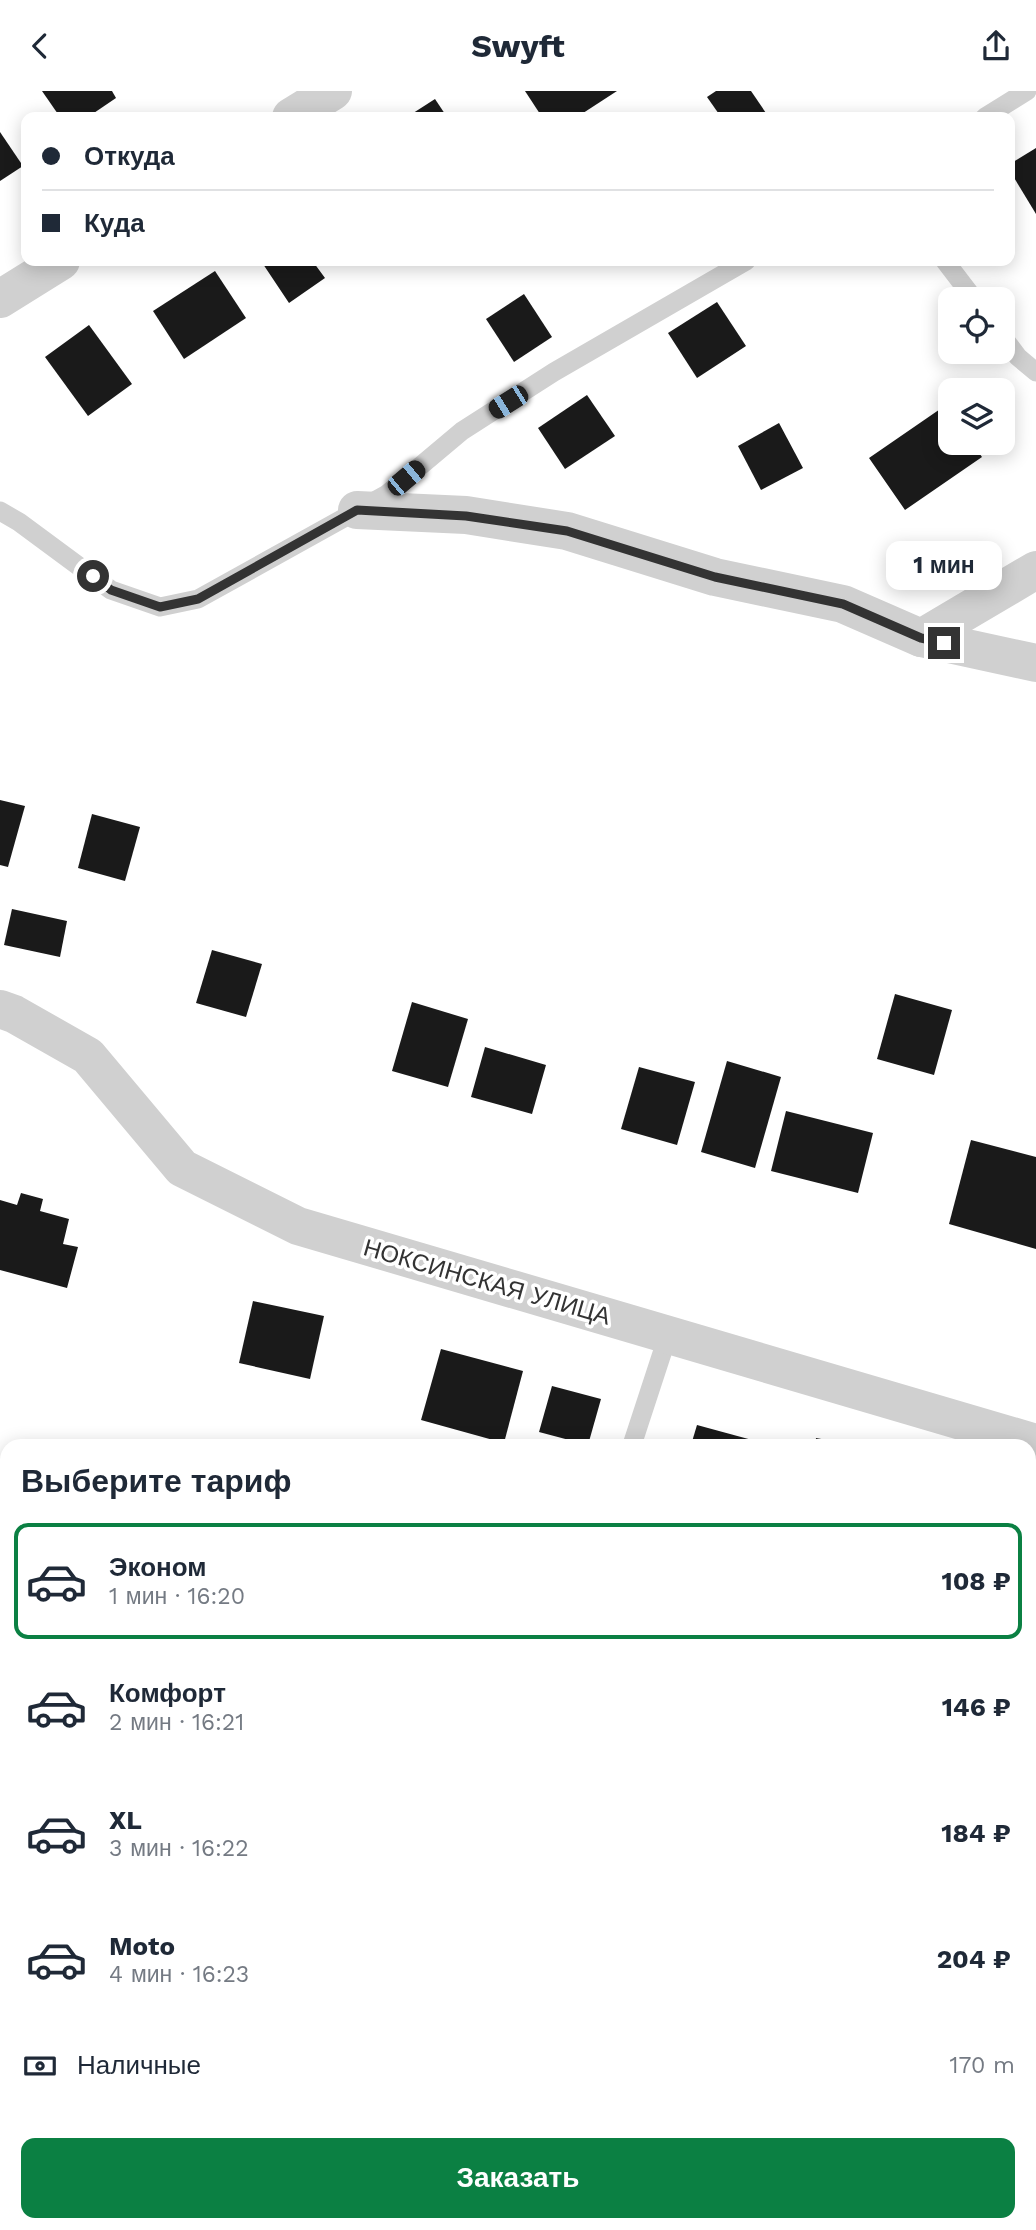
<!DOCTYPE html>
<html lang="ru">
<head>
<meta charset="utf-8">
<style>
	:root { --surface:#fff; --page:#f6f6f7; --text:#1f2937; --muted:#747a83; --line:#e0e1e3; --accent:#0b8043 }
	body { margin:0; font-family:"Work Sans",sans-serif; background:var(--page); color:var(--text); height:100vh; display:flex; flex-direction:column; font-size:26px; white-space:nowrap }
	* { box-sizing:border-box; margin:0 }
	p { font-size:23px; color:var(--muted) }
	.icon { flex:none; width:38px; height:38px; fill:none; stroke:currentColor; stroke-width:2; stroke-linecap:round; stroke-linejoin:round }
	.map { position:relative; flex:1; overflow:hidden }
	.side { position:absolute; left:0px; top:1348px; width:1036px; height:793px; display:flex; flex-direction:column; background:var(--surface); border-radius:21px 21px 0 0; box-shadow:0 4px 18px #0003 }
	.side>* { flex:none }
	.hud { position:absolute; left:21px; top:21px; width:994px; height:154px; border-radius:14px; box-shadow:0 4px 18px #0003; display:grid; align-content:center; height:154px; padding:0 21px; background:var(--surface) }
	.tools { position:absolute; left:938px; top:196px; display:grid; gap:14px }
	.tools a { display:grid; place-items:center; width:77px; height:77px; border-radius:14px; background:var(--surface); box-shadow:0 4px 18px #0003; font-size:35px }
	.end { position:absolute; width:32px; height:32px; margin:-16px; border:9px solid #333; background:#fff; box-shadow:0 0 0 4px #fff }
	.from { border-radius:50% }
	.bubble { position:absolute; height:49px; border-radius:14px; background:var(--surface); box-shadow:0 4px 18px #0003; font-size:23px; font-weight:700; line-height:49px; text-align:center }
	.car { position:absolute; width:21px; height:42px; margin:-21px -10px; border-radius:9px; box-shadow:0 0 5px 2px #0007; background:linear-gradient(#222 24%,#8ab4d8 0 40%,#222 0 76%,#8ab4d8 0 86%,#222 0) }
	.hud b { display:flex; align-items:center; gap:24px; height:66px; font-size:26px }
	.hud b+b { border-top:2px solid var(--line) }
	.hud i { width:18px; height:18px; background:var(--text) }
	ul { padding:0; list-style:none }
	li { display:flex; align-items:center; gap:21px; height:116px; margin:0 14px 10px; padding:0 7px; border:4px solid transparent; border-radius:14px }
	li div { flex:1 }
	li b { display:block; font-size:26px }
	li em { font-style:normal; font-weight:700 }
	li.on { border-color:var(--accent) }
	li>.icon { width:63px; height:63px; stroke-width:1.5 }
	h2 { padding:0 21px; font-size:32px; line-height:84px }
	.pay { display:flex; align-items:center; gap:18px; height:77px; padding:0 21px; font-size:26px }
	.pay p { margin-inline-start:auto }
	.cta { display:flex; gap:14px; margin-top:auto; padding:14px 21px }
	.cta a { flex:1; height:80px; border-radius:14px; background:var(--accent); color:#fff; font-size:28px; font-weight:700; line-height:80px; text-align:center }
	header { display:flex; justify-content:space-between; align-items:center; height:91px; padding:0 21px; background:var(--surface); font-size:32px; font-weight:700 }
	.map>svg:first-child { display:block }
</style>
</head>
<body>
<header><svg class="icon" aria-label="back" viewBox="0 0 24 24"><path d="M15 5l-7 7 7 7"/></svg>Swyft<svg class="icon" aria-label="share" viewBox="0 0 24 24"><path d="M12 15V3M7 8l5-5 5 5M5 13v7h14v-7"/></svg></header>
<div class="map">
<svg width="1036" height="2139" viewBox="0 0 1036 2139">
	<rect width="100%" height="100%" fill="#fff"/>
	<g fill="#e6ecdf">
		<polygon points="0,1386 7,1386 7,1486 0,1482"/>
		<polygon points="1036,1733 1036,1889 1029,1887 1029,1736"/>
	</g>
	<g fill="#1a1a1a">
		<polygon points="42,0 112,0 116,7 88,26 60,26"/>
		<polygon points="525,0 617,0 577,26 542,26"/>
		<polygon points="716,0 751,0 768,25 721,26 707,6"/>
		<polygon points="435,8 447,26 407,26"/>
		<polygon points="0,41 23,75 0,90"/>
		<polygon points="1036,57 1036,123 1010,80 1010,73"/>
		<polygon points="261,170 317,170 314,172 325,187 289,212"/>
		<polygon points="215,180 246,227 184,268 153,220"/>
		<polygon points="524,203 552,246 514,271 486,228"/>
		<polygon points="717,211 746,255 697,287 668,242"/>
		<polygon points="89,234 132,293 88,325 45,266"/>
		<polygon points="587,304 615,345 565,378 538,337"/>
		<polygon points="946,314 950,320 950,352 972,352 982,366 905,419 869,367"/>
		<polygon points="779,332 803,377 761,399 738,355"/>
		<polygon points="0,709 25,715 8,776 0,774"/>
		<polygon points="92,723 140,736 125,790 78,777"/>
		<polygon points="12,818 67,830 60,866 4,854"/>
		<polygon points="212,859 262,873 246,926 196,912"/>
		<polygon points="895,903 952,919 934,984 877,968"/>
		<polygon points="412,911 468,928 448,996 392,980"/>
		<polygon points="485,956 546,974 532,1023 471,1006"/>
		<polygon points="727,970 781,986 755,1077 701,1061"/>
		<polygon points="639,976 695,991 677,1054 621,1038"/>
		<polygon points="786,1020 873,1042 858,1102 771,1080"/>
		<polygon points="971,1049 1036,1066 1036,1158 949,1133"/>
		<polygon points="21,1102 43,1108 40,1120 69,1128 63,1153 78,1156 67,1197 0,1179 0,1109 17,1114"/>
		<polygon points="253,1210 324,1225 310,1288 239,1272"/>
		<polygon points="441,1258 523,1280 504,1352 421,1329"/>
		<polygon points="552,1295 601,1308 588,1354 539,1341"/>
		<polygon points="697,1334 770,1354 691,1354"/>
		<polygon points="816,1347 848,1353 848,1354 815,1354"/>
		<polygon points="0,1636 7,1638 7,1710 0,1707"/>
		<polygon points="1029,2076 1036,2079 1036,2139 1000,2139 987,2133 1029,2133"/>
		<polygon points="604,2133 682,2133 679,2139 601,2139"/>
	</g>
	<g fill="none" stroke-linecap="round" stroke-linejoin="round">
		<g stroke="#cdcdcd" stroke-width="4.5" stroke-dasharray="3.5 3.5" stroke-linecap="butt">
			<polyline points="0,1881 7,1880"/>
			<polyline points="0,1943 7,1950"/>
			<polyline points="0,1990 7,1985"/>
			<polyline points="123,2133 124,2139"/>
			<polyline points="208,2133 211,2139"/>
			<polyline points="444,2139 446,2133"/>
		</g>
		<g stroke="#d0d0d0" stroke-width="19">
			<polyline points="985,26 1027,0"/>
			<polyline points="945,170 974,208"/>
			<polyline points="1003,246 1018,266 1036,281"/>
			<polyline points="0,420 19,431 111,499 160,516 198,508 387,403 462,340 554,281 746,170"/>
			<polyline points="632,1354 668,1244"/>
			<polyline points="0,1590 7,1592"/>
			<polyline points="0,1780 7,1783"/>
			<polyline points="1029,1989 1036,1992"/>
			<polyline points="0,2114 7,2117"/>
			<polyline points="49,2133 64,2139"/>
			<polyline points="806,2133 821,2139"/>
			<polyline points="298,2139 301,2133"/>
			<polyline points="537,2139 539,2133"/>
			<polyline points="766,2139 776,2133"/>
		</g>
		<g stroke="#d0d0d0" stroke-width="38">
			<polyline points="291,26 333,0"/>
			<polyline points="0,208 61,170"/>
			<polyline points="357,419 466,424 567,440 715,486 843,513 921,547 1036,479"/>
			<polyline points="921,547 1036,572"/>
			<polyline points="0,918 14,923 88,965 182,1077 298,1135 1036,1352"/>
		</g>
	</g>
	<g fill="none" stroke-linecap="round" stroke-linejoin="round">
		<polyline stroke="#333" stroke-width="9" points="93,485 111,499 160,516 198,508 357,419 466,425 567,440 715,486 843,513 921,547 944,552"/>
	</g>
	<g text-anchor="middle" dominant-baseline="central" stroke-width="7" stroke-linejoin="round" paint-order="stroke">
		<g font-size="24" fill="#333" stroke="#fff">
			<text transform="translate(487 1191) rotate(16)">НОКСИНСКАЯ УЛИЦА</text>
		</g>
	</g>
</svg>
<div class="tools">
<a><svg class="icon" aria-label="locate" viewBox="0 0 24 24"><circle cx="12" cy="12" r="6"/><path d="M12 2v4M12 18v4M2 12h4M18 12h4"/></svg></a>
<a><svg class="icon" aria-label="layers" viewBox="0 0 24 24"><path d="M12 4l9 5-9 5-9-5zM3 14l9 5 9-5"/></svg></a>
</div>
<i class="end from" style="left:93px;top:485px"></i>
<i class="end" style="left:944px;top:552px"></i>
<div class="bubble" style="left:886px;top:450px;width:116px">1 мин</div>
<i class="car" style="left:508px;top:311px;rotate:238deg"></i>
<i class="car" style="left:406px;top:387px;rotate:50deg"></i>
<div class="hud">
<b><i class="from"></i>Откуда</b>
<b><i></i>Куда</b>
</div>
<section class="side">
<h2>Выберите тариф</h2>
<ul>
<li class="on"><svg class="icon" aria-label="car" viewBox="0 0 24 24"><path d="M5 17H2v-5l4-1 3-4h7l3 4 3 1v5h-3M9 17h6M6 11h13"/><circle cx="7" cy="17" r="2"/><circle cx="17" cy="17" r="2"/></svg><div><b>Эконом</b><p>1 мин · 16:20</p></div><em>108 ₽</em></li>
<li><svg class="icon" aria-label="car" viewBox="0 0 24 24"><path d="M5 17H2v-5l4-1 3-4h7l3 4 3 1v5h-3M9 17h6M6 11h13"/><circle cx="7" cy="17" r="2"/><circle cx="17" cy="17" r="2"/></svg><div><b>Комфорт</b><p>2 мин · 16:21</p></div><em>146 ₽</em></li>
<li><svg class="icon" aria-label="car" viewBox="0 0 24 24"><path d="M5 17H2v-5l4-1 3-4h7l3 4 3 1v5h-3M9 17h6M6 11h13"/><circle cx="7" cy="17" r="2"/><circle cx="17" cy="17" r="2"/></svg><div><b>XL</b><p>3 мин · 16:22</p></div><em>184 ₽</em></li>
<li><svg class="icon" aria-label="car" viewBox="0 0 24 24"><path d="M5 17H2v-5l4-1 3-4h7l3 4 3 1v5h-3M9 17h6M6 11h13"/><circle cx="7" cy="17" r="2"/><circle cx="17" cy="17" r="2"/></svg><div><b>Moto</b><p>4 мин · 16:23</p></div><em>204 ₽</em></li>
</ul>
<div class="pay"><svg class="icon" aria-label="cash" viewBox="0 0 24 24"><path d="M3 7h18v10H3z"/><circle cx="12" cy="12" r="2"/></svg>Наличные<p>170 m</p></div>
<div class="cta"><a>Заказать</a></div>
</section>
</div>
</body>
</html>
